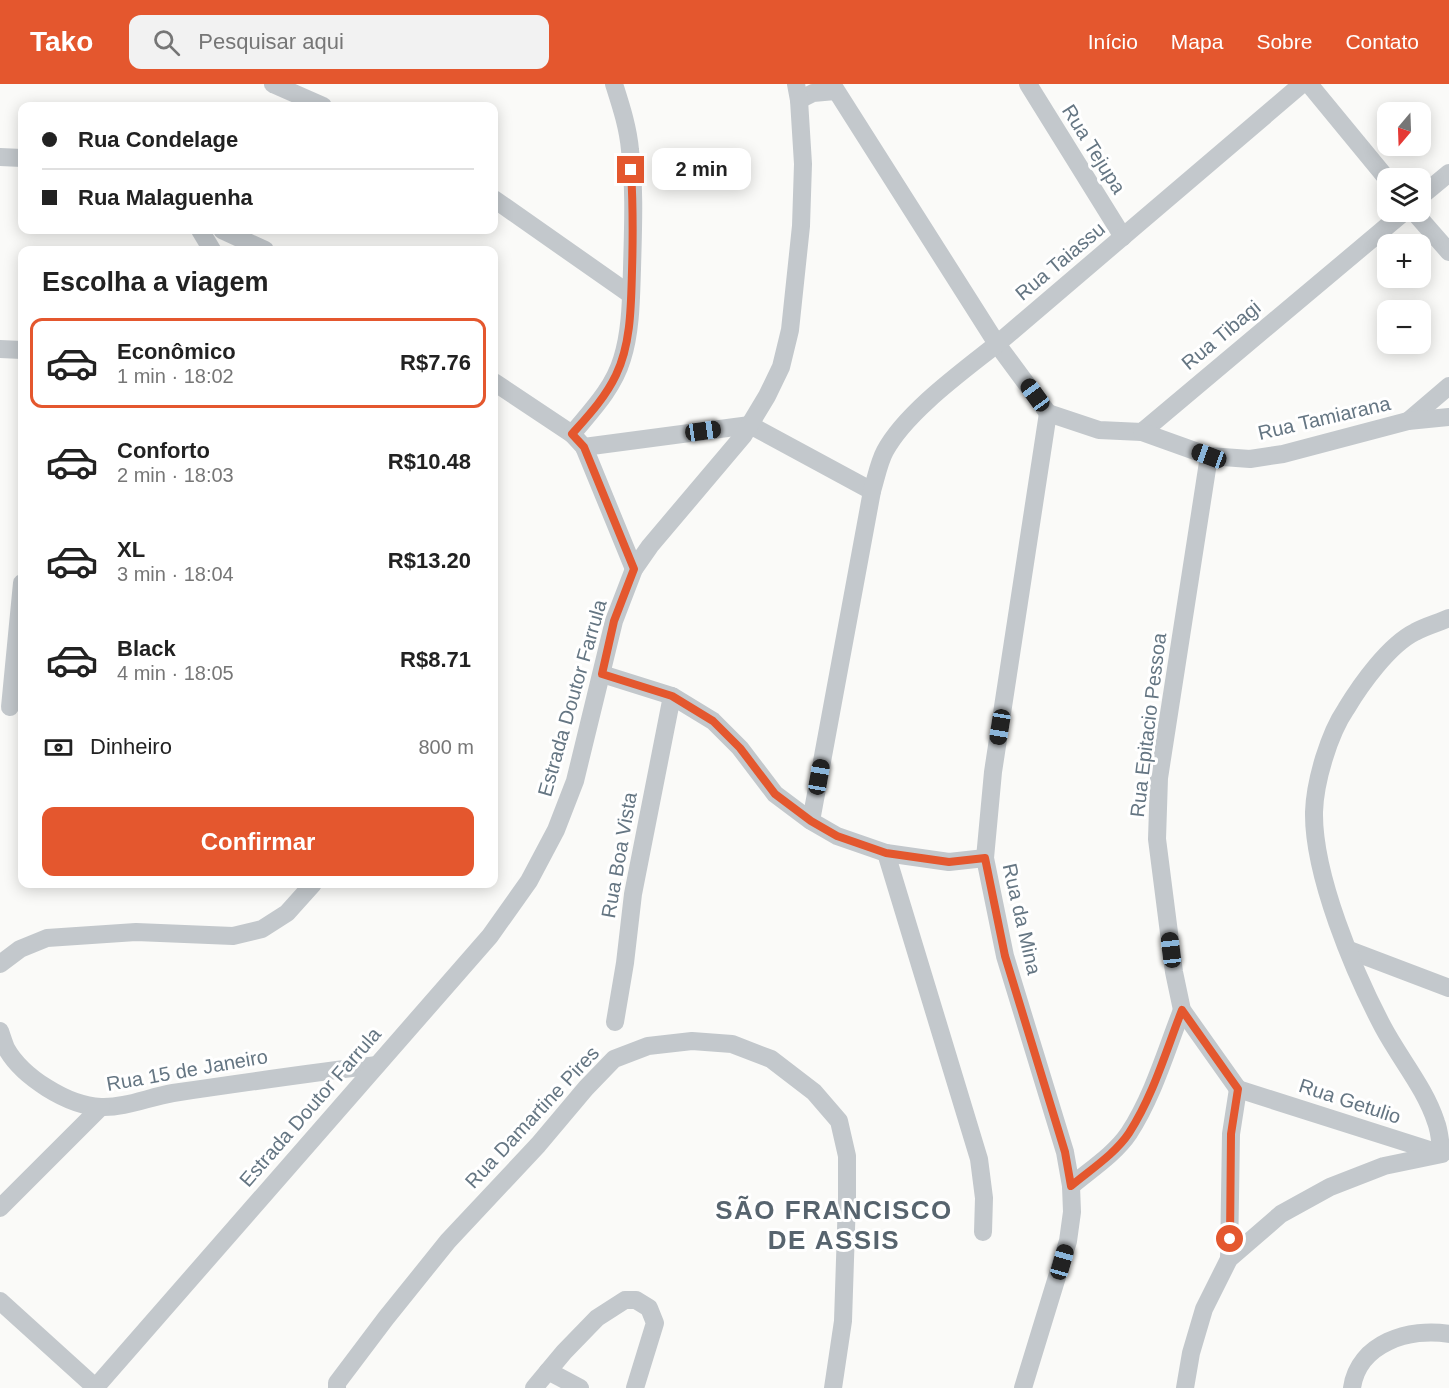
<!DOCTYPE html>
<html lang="pt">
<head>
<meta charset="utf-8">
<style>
	:root { --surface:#fff; --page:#f2f2f2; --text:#222; --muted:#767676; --line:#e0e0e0; --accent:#e4572e }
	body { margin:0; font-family:Arial,sans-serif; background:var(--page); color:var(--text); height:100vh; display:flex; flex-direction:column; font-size:22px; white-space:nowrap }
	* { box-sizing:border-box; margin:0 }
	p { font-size:20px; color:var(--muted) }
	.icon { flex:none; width:33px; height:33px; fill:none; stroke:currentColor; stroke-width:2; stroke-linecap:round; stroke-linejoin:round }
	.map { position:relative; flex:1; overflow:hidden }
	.panel { position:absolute; left:18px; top:162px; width:480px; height:642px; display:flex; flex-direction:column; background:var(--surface); border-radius:12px; box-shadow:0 3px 15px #0003 }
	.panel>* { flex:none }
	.guide { position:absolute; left:18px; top:18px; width:480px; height:132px; border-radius:12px; box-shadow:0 3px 15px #0003; display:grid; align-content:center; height:132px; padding:0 24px; background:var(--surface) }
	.needle { width:39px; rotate:199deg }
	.buttons { position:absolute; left:1377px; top:18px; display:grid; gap:12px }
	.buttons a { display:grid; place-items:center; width:54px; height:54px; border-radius:12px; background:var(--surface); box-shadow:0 3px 15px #0003; font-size:30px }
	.end { position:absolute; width:27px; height:27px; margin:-14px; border:8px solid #e4572e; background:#fff; box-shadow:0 0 0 3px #fff }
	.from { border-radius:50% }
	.bubble { position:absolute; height:42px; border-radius:12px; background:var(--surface); box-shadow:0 3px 15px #0003; font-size:20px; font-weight:800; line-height:42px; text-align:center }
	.car { position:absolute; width:18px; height:36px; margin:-18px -9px; border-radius:8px; box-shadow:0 0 4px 2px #0007; background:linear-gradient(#222 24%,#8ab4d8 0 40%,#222 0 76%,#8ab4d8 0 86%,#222 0) }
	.guide b { display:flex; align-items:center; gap:21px; height:57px; font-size:22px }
	.guide b+b { border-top:2px solid var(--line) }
	.guide i { width:15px; height:15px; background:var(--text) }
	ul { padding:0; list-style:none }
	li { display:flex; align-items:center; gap:18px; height:90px; margin:0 12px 9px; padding:0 12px; border:3px solid transparent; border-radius:12px }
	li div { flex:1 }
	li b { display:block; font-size:22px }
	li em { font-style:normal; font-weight:800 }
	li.current { border-color:var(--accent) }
	li>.icon { width:54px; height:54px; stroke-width:1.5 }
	h2 { padding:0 24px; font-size:27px; line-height:72px }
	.pay { display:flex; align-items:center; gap:15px; height:66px; padding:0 24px; font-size:22px }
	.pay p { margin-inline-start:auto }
	.button { display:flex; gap:12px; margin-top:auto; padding:12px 24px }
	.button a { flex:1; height:69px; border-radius:12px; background:var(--accent); color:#fff; font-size:24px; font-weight:800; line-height:69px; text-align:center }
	header { display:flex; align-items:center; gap:36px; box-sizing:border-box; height:84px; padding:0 30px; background:var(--accent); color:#fff }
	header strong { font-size:28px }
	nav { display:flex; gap:33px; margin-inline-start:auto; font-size:21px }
	.search { width:420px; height:54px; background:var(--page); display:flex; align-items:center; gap:15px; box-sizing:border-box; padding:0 21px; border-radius:12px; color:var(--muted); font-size:22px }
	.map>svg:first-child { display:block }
</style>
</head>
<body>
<header>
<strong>Tako</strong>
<div class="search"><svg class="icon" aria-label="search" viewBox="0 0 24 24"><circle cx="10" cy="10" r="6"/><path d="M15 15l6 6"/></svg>Pesquisar aqui</div>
<nav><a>Início</a><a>Mapa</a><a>Sobre</a><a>Contato</a></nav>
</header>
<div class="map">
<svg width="1449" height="1304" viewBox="0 0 1449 1304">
	<rect width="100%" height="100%" fill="#fafaf8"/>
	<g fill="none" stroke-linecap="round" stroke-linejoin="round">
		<g stroke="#c3c8cc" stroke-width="18">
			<polyline points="273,0 323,22"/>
			<polyline points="832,0 997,260 1048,329"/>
			<polyline points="1028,0 1123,153"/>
			<polyline points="1309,0 1388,96"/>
			<polyline points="799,16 813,9 835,7"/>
			<polyline points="0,73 22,74"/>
			<polyline points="1420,113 1449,89"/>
			<polyline points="494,115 631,211"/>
			<polyline points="1414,128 1449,168"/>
			<polyline points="200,146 212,166"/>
			<polyline points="222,146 265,166"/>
			<polyline points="0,265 22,266"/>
			<polyline points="494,298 572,350 584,363 634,485"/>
			<polyline points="1048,329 1099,346 1142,348 1404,128"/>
			<polyline points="1408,337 1449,302"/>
			<polyline points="1142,348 1209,372 1250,375 1283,370 1408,337 1449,333"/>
			<path d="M572 350C591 327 613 305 622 275 631 247 631 214 632 185 633 145 635 105 630 66 628 43 621 22 614 0"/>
			<polyline points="584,363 750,341 872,407"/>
			<polyline points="1209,372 1159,694 1157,755 1174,888 1182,926 1238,1005"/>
			<polyline points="602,590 672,612 713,637 740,664 775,710 811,737 837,752 886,769 949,778 985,774"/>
			<polyline points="10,623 22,499"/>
			<path d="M811 737 872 407C876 394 879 378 885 367 906 328 963 287 997 260L1302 0"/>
			<polyline points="886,769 979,1075 984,1114 983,1148"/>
			<polyline points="1349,866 1449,904"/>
			<polyline points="0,880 20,865 47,854 136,848 233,852 262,845 287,829 313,800"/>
			<polyline points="615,938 625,879 633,810 672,612"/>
			<path d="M0 947C2 953 4 959 6 964 22 993 68 1022 101 1023 125 1024 149 1013 173 1009 241 999 309 989 377 981"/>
			<polyline points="1238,1005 1439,1069"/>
			<path d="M1071 1102C1090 1086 1115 1070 1129 1049 1153 1012 1166 967 1182 926"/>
			<polyline points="0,1124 101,1023"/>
			<polyline points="1229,1175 1231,1050 1238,1005"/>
			<polyline points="0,1217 96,1304"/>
			<polyline points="548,1287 580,1304"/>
			<polyline points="95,1304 490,852 529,797 556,746 575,697 614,537 634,485 650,462 743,352 767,312 781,283 790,246 801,142 803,80 799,16 796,0"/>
			<polyline points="337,1304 337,1299 386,1234 448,1157 538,1061 586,1004 614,975 648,962 692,957 732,960 771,975 814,1008 839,1037 847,1072 847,1115 843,1237 833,1304"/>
			<polyline points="534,1304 564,1268 597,1234 625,1216 636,1216 649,1224 655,1239 635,1304"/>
			<polyline points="1023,1304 1068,1157 1072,1128 1071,1102 1065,1068 1005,872 985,774 993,688 1048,329"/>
			<path d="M1185 1304 1191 1269 1204 1225 1229 1175 1281 1130 1330 1103 1384 1082 1442 1070C1440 1060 1440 1048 1436 1038 1425 1004 1400 975 1383 943 1354 888 1313 791 1314 728 1315 697 1329 650 1346 625 1361 600 1389 561 1415 548 1426 542 1438 539 1449 534"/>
			<path d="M1352 1304C1358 1259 1410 1243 1449 1250"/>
		</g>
	</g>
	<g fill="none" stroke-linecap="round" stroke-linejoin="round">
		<path stroke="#e4572e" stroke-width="8" d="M631 86C633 120 633 154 632 187 631 222 631 260 616 291 605 314 588 332 572 350L584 363 634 485 614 537 602 590 672 612 713 637 740 664 775 710 811 737 837 752 886 769 949 778 985 774 1005 872 1065 1068 1071 1102C1090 1086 1115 1070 1129 1049 1153 1012 1166 967 1182 926L1238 1005 1231 1050 1230 1155"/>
	</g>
	<g text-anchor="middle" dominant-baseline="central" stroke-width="6" stroke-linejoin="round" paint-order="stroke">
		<g font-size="20" fill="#657683" stroke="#fff">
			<text transform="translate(1094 65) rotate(58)">Rua Tejupa</text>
			<text transform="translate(1060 177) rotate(-40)">Rua Taiassu</text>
			<text transform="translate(1221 251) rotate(-40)">Rua Tibagi</text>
			<text transform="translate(1324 334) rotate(-13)">Rua Tamiarana</text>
			<text transform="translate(572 614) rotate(-74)">Estrada Doutor Farrula</text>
			<text transform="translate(1148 641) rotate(-83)">Rua Epitacio Pessoa</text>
			<text transform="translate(619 771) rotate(-80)">Rua Boa Vista</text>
			<text transform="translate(1022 835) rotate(77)">Rua da Mina</text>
			<text transform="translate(187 986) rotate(-10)">Rua 15 de Janeiro</text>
			<text transform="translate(1350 1017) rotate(18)">Rua Getulio</text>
			<text transform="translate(310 1023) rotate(-49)">Estrada Doutor Farrula</text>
			<text transform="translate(532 1033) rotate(-47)">Rua Damartine Pires</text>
		</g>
		<g font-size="26" font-weight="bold" letter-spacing="1.5" fill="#57646e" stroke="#fff">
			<text x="834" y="1126">SÃO FRANCISCO<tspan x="834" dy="30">DE ASSIS</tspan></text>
		</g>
	</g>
</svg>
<div class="buttons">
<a><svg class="needle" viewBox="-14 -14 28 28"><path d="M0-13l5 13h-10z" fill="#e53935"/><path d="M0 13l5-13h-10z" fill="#767676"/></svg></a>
<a><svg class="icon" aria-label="layers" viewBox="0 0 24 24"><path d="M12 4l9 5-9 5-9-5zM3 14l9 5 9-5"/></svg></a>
<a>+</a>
<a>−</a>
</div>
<i class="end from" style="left:1230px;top:1155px"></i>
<i class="end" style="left:631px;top:86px"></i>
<div class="bubble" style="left:652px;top:64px;width:99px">2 min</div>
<i class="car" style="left:1035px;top:311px;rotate:324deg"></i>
<i class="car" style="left:703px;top:347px;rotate:82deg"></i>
<i class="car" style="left:1209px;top:372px;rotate:290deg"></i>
<i class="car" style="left:1000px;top:643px;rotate:189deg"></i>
<i class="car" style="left:819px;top:693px;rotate:10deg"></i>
<i class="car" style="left:1171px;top:866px;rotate:353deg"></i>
<i class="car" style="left:1062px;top:1178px;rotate:16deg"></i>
<div class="guide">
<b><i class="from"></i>Rua Condelage</b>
<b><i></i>Rua Malaguenha</b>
</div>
<section class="panel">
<h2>Escolha a viagem</h2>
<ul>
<li class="current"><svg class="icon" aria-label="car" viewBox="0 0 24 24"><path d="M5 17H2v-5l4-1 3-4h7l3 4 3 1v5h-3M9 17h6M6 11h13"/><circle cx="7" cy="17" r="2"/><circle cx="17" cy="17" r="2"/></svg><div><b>Econômico</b><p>1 min · 18:02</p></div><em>R$7.76</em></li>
<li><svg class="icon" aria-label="car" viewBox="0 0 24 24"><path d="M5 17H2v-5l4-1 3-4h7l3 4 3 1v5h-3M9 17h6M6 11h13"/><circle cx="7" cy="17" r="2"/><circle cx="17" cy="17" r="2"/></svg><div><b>Conforto</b><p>2 min · 18:03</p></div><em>R$10.48</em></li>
<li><svg class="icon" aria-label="car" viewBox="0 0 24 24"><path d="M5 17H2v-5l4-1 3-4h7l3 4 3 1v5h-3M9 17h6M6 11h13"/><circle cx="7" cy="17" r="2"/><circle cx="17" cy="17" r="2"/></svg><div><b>XL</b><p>3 min · 18:04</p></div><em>R$13.20</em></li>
<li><svg class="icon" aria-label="car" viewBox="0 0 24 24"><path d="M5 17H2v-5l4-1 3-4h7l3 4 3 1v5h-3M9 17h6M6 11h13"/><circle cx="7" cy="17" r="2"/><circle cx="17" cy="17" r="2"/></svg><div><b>Black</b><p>4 min · 18:05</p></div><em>R$8.71</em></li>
</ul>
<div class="pay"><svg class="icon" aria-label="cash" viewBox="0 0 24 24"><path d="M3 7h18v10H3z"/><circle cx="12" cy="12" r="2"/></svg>Dinheiro<p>800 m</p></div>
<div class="button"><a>Confirmar</a></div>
</section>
</div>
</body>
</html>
